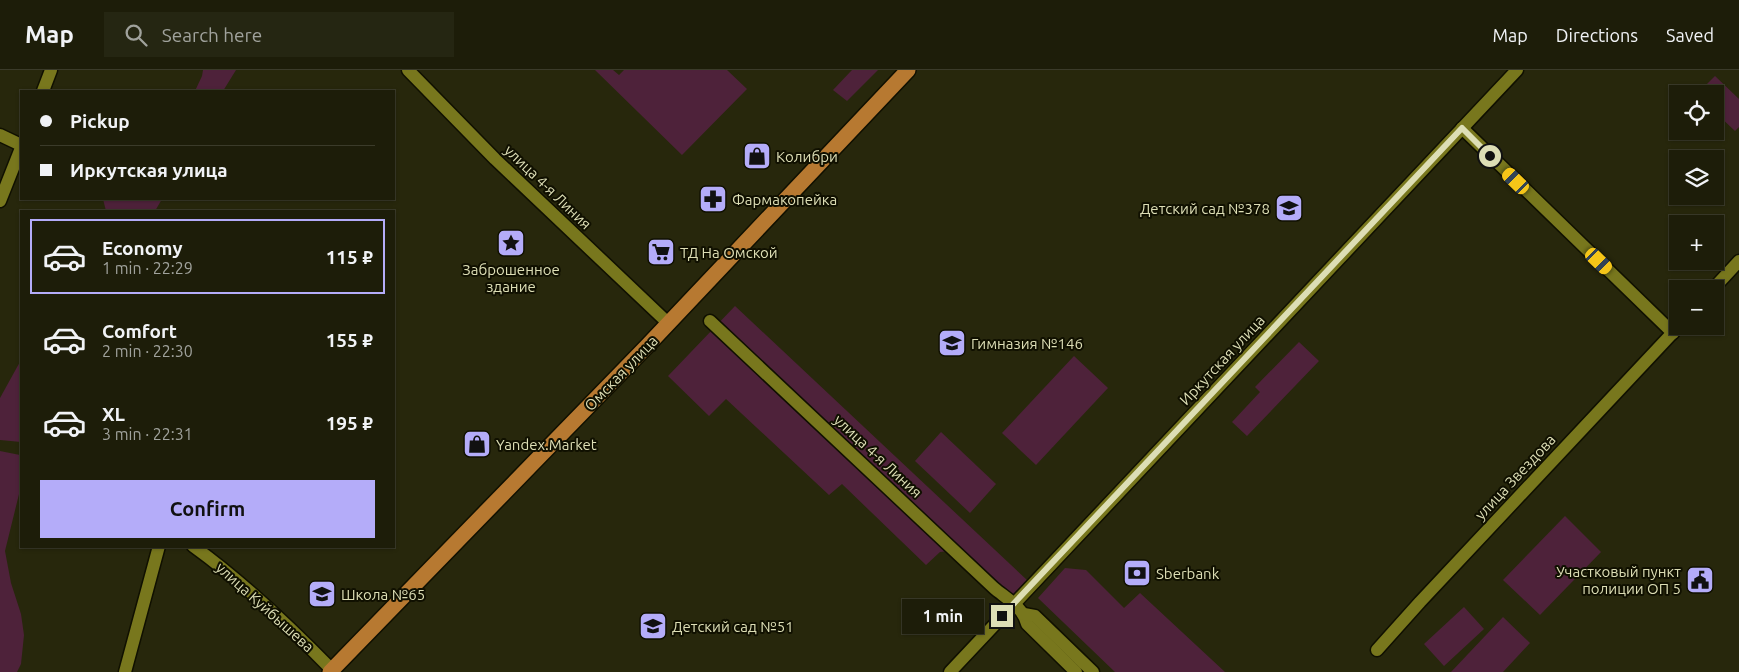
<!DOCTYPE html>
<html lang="en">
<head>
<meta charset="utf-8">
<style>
	:root { --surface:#1d1d09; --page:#252612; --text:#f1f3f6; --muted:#a0a29c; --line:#3b3b2a; --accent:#b4acf9 }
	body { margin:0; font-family:Ubuntu,sans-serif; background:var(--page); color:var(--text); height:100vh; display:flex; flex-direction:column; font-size:19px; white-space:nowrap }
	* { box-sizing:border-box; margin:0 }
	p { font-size:16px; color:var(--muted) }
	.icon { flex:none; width:28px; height:28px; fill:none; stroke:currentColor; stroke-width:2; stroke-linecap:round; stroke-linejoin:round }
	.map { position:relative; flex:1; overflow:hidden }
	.drawer { position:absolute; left:20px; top:140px; width:375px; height:338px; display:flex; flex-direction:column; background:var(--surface); border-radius:0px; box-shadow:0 1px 4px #0004,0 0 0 1px var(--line) }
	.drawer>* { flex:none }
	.banner { position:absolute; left:20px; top:20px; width:375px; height:110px; border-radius:0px; box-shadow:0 1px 4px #0004,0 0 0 1px var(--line); display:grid; align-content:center; height:110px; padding:0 20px; background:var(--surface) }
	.controls { position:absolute; left:1669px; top:15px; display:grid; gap:10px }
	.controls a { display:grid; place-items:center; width:55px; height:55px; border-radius:0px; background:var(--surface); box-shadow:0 1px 4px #0004,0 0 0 1px var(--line); font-size:25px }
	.end { position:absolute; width:22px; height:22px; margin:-11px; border:6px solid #dddeb5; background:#111; box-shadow:0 0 0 2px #111 }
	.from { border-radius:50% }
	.bubble { position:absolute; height:35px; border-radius:0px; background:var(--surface); box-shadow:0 1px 4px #0004,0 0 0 1px var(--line); font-size:16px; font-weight:700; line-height:35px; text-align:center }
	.car { position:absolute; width:15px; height:30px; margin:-15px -8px; border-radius:6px; box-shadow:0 0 4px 1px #0007; background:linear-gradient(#f5c518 24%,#345 0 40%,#f5c518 0 76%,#345 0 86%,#f5c518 0) }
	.banner b { display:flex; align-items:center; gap:18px; height:48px; font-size:19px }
	.banner b+b { border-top:1px solid var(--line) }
	.banner i { width:12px; height:12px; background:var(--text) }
	ul { padding:9px 0 0; list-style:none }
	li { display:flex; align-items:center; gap:15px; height:75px; margin:0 10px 8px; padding:0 10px; border:2px solid transparent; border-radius:0px }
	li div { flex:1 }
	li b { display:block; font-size:19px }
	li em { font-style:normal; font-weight:700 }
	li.selected { border-color:var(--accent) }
	li>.icon { width:45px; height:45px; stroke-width:1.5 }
	.button { display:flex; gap:10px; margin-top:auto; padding:10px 20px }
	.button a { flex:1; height:58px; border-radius:0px; background:var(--accent); color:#111; font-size:20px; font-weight:700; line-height:58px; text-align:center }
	header { display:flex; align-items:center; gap:30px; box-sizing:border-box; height:70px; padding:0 25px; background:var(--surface); border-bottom:1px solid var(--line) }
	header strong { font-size:24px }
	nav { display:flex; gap:28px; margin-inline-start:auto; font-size:18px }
	.search { width:350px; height:45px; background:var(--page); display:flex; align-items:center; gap:12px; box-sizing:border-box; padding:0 18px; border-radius:0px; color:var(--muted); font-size:19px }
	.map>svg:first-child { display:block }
</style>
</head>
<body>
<header>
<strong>Map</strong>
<div class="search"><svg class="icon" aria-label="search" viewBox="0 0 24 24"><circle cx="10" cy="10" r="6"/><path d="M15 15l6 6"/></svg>Search here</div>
<nav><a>Map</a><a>Directions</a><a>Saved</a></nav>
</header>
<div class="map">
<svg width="1739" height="602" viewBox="0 0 1739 602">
	<rect width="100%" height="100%" fill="#27270c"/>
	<g fill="#4e223a">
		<polygon points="203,0 236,0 223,21 195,21 202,6"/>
		<polygon points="595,0 613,0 619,5 624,0 727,0 747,19 682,85"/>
		<polygon points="852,0 878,0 847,31 833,20"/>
		<polygon points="1715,6 1739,29 1739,57 1735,61 1715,42 1715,24 1697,24"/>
		<polygon points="103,129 162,129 155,141 106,141"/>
		<polygon points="735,236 1027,510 1006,533 949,481 940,482 926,495 842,414 829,425 726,329 709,346 668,306"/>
		<polygon points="1299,272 1319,291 1247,366 1232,352 1260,322 1255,317"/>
		<polygon points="1074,286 1108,318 1036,395 1002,363"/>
		<polygon points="21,290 21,372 0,370 0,328"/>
		<polygon points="941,362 996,414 970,443 915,391"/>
		<polygon points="0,381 20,385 21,387 21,416 5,481 11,513 21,544 24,565 21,594 17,602 0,602"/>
		<polygon points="1565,446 1601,482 1540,545 1503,510"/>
		<polygon points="1065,498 1086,500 1124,538 1140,523 1225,602 1115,602 1038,528"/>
		<polygon points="1464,537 1484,559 1444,596 1424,574"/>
		<polygon points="1503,547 1530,573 1503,602 1451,602"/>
	</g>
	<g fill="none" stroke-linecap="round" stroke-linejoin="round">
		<g stroke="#101000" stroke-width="15">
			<g id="minor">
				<polyline points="408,0 495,89 668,253"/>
				<polyline points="43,21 51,0"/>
				<polyline points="1462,58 1673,263"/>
				<polyline points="0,65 21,75"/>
				<polyline points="0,131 21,78"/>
				<polyline points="1713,219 1739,191"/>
				<path d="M710 251 994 518C1007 529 1023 537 1027 554L1076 602"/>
				<path d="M193 476C243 512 289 556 332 600"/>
				<polyline points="1024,544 1035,546 1093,602"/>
				<polyline points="1377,580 1420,532 1679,256"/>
				<polyline points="125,602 159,476"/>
				<polyline points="950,602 1517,0"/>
			</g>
		</g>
		<g stroke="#101000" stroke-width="18">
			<polyline id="major" points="330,602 647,276 908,0"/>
		</g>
		<use href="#minor" stroke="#78771d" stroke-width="12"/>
		<use href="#major" stroke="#b77931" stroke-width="15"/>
	</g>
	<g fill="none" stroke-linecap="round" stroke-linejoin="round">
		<polyline stroke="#dddeb5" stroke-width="6" points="1002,546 1462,58 1490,86"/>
	</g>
	<defs>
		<g id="shop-square" transform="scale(1.4375)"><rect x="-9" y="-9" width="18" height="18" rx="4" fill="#b4acf9" stroke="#101000"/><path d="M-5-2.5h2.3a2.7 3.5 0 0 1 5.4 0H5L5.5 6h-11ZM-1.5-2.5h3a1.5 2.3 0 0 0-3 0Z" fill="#111"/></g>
		<g id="pharmacy-square" transform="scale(1.4375)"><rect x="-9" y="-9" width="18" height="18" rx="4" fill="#b4acf9" stroke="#101000"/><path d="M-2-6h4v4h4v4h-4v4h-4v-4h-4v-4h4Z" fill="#111"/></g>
		<g id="school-square" transform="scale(1.4375)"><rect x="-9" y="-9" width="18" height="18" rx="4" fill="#b4acf9" stroke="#101000"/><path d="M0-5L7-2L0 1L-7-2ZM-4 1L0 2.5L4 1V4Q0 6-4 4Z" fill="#111"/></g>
		<g id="sight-square" transform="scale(1.4375)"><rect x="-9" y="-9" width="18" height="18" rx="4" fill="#b4acf9" stroke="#101000"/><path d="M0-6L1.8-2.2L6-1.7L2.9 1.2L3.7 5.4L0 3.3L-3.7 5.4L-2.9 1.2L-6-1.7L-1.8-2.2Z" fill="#111"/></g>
		<g id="supermarket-square" transform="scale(1.4375)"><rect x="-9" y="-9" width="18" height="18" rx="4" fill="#b4acf9" stroke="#101000"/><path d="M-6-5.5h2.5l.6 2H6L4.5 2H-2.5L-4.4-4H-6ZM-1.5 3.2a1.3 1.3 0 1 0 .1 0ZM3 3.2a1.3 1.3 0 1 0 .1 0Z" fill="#111"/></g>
		<g id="bank-square" transform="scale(1.4375)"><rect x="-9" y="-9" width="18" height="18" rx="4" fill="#b4acf9" stroke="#101000"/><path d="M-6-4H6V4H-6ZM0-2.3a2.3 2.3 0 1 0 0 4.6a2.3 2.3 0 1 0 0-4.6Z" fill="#111"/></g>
		<g id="civic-square" transform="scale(1.4375)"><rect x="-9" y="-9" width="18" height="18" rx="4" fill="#b4acf9" stroke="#101000"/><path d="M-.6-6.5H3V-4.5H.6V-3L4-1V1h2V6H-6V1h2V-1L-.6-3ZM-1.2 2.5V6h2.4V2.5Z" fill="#111"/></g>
	</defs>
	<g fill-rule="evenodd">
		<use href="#shop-square" x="757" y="86"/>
		<use href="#pharmacy-square" x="713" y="129"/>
		<use href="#school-square" x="1289" y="138"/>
		<use href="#sight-square" x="511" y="173"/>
		<use href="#supermarket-square" x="661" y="182"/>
		<use href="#school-square" x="952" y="273"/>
		<use href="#shop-square" x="477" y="374"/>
		<use href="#bank-square" x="1137" y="503"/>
		<use href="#civic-square" x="1700" y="510"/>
		<use href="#school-square" x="322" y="524"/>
		<use href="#school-square" x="653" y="556"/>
	</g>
	<g text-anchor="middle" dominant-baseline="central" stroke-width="4" stroke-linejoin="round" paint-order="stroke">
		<g font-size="15" fill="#dddeb5" stroke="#101000" text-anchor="start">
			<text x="776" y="86">Колибри</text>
			<text x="732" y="129">Фармакопейка</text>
			<text x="1270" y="138" text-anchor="end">Детский сад №378</text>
			<text x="680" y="182">ТД На Омской</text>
			<text x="511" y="199" text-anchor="middle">Заброшенное<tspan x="511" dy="17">здание</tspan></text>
			<text x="971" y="273">Гимназия №146</text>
			<text x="496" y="374">Yandex.Market</text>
			<text x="1681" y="501" text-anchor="end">Участковый пункт<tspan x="1681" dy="17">полиции ОП 5</tspan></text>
			<text x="1156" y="503">Sberbank</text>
			<text x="341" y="524">Школа №65</text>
			<text x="672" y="556">Детский сад №51</text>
		</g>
		<g font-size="15" fill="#dddeb5" stroke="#101000">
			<text transform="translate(548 117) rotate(44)">улица 4-я Линия</text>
			<text transform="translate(1222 290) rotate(-47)">Иркутская улица</text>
			<text transform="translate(621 303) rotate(-46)">Омская улица</text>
			<text transform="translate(878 386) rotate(43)">улица 4-я Линия</text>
			<text transform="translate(1515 407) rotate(-47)">улица Звездова</text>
			<text transform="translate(265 537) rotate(42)">улица Куйбышева</text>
		</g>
	</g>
</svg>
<div class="controls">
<a><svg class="icon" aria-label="locate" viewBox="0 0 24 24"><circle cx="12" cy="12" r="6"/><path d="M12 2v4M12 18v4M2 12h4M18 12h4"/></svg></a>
<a><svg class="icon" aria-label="layers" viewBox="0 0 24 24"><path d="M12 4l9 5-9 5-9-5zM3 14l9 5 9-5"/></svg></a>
<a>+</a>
<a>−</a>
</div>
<i class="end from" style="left:1490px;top:86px"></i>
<i class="end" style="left:1002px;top:546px"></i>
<div class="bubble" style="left:902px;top:529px;width:82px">1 min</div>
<i class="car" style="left:1516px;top:111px;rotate:314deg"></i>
<i class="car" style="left:1599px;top:191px;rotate:134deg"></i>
<div class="banner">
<b><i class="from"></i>Pickup</b>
<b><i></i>Иркутская улица</b>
</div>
<section class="drawer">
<ul>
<li class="selected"><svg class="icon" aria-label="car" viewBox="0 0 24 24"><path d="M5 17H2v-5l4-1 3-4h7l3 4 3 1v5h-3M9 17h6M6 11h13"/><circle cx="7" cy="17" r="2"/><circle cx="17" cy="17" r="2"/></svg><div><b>Economy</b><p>1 min · 22:29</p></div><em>115 ₽</em></li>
<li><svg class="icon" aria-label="car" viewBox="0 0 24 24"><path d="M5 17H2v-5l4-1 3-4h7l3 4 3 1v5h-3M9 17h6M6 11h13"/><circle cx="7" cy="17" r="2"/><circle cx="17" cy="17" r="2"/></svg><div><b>Comfort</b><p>2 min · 22:30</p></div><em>155 ₽</em></li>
<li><svg class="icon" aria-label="car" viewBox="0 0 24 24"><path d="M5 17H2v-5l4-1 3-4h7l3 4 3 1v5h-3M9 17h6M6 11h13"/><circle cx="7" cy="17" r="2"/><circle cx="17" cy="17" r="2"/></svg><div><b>XL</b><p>3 min · 22:31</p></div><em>195 ₽</em></li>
</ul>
<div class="button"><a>Confirm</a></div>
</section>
</div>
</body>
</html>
